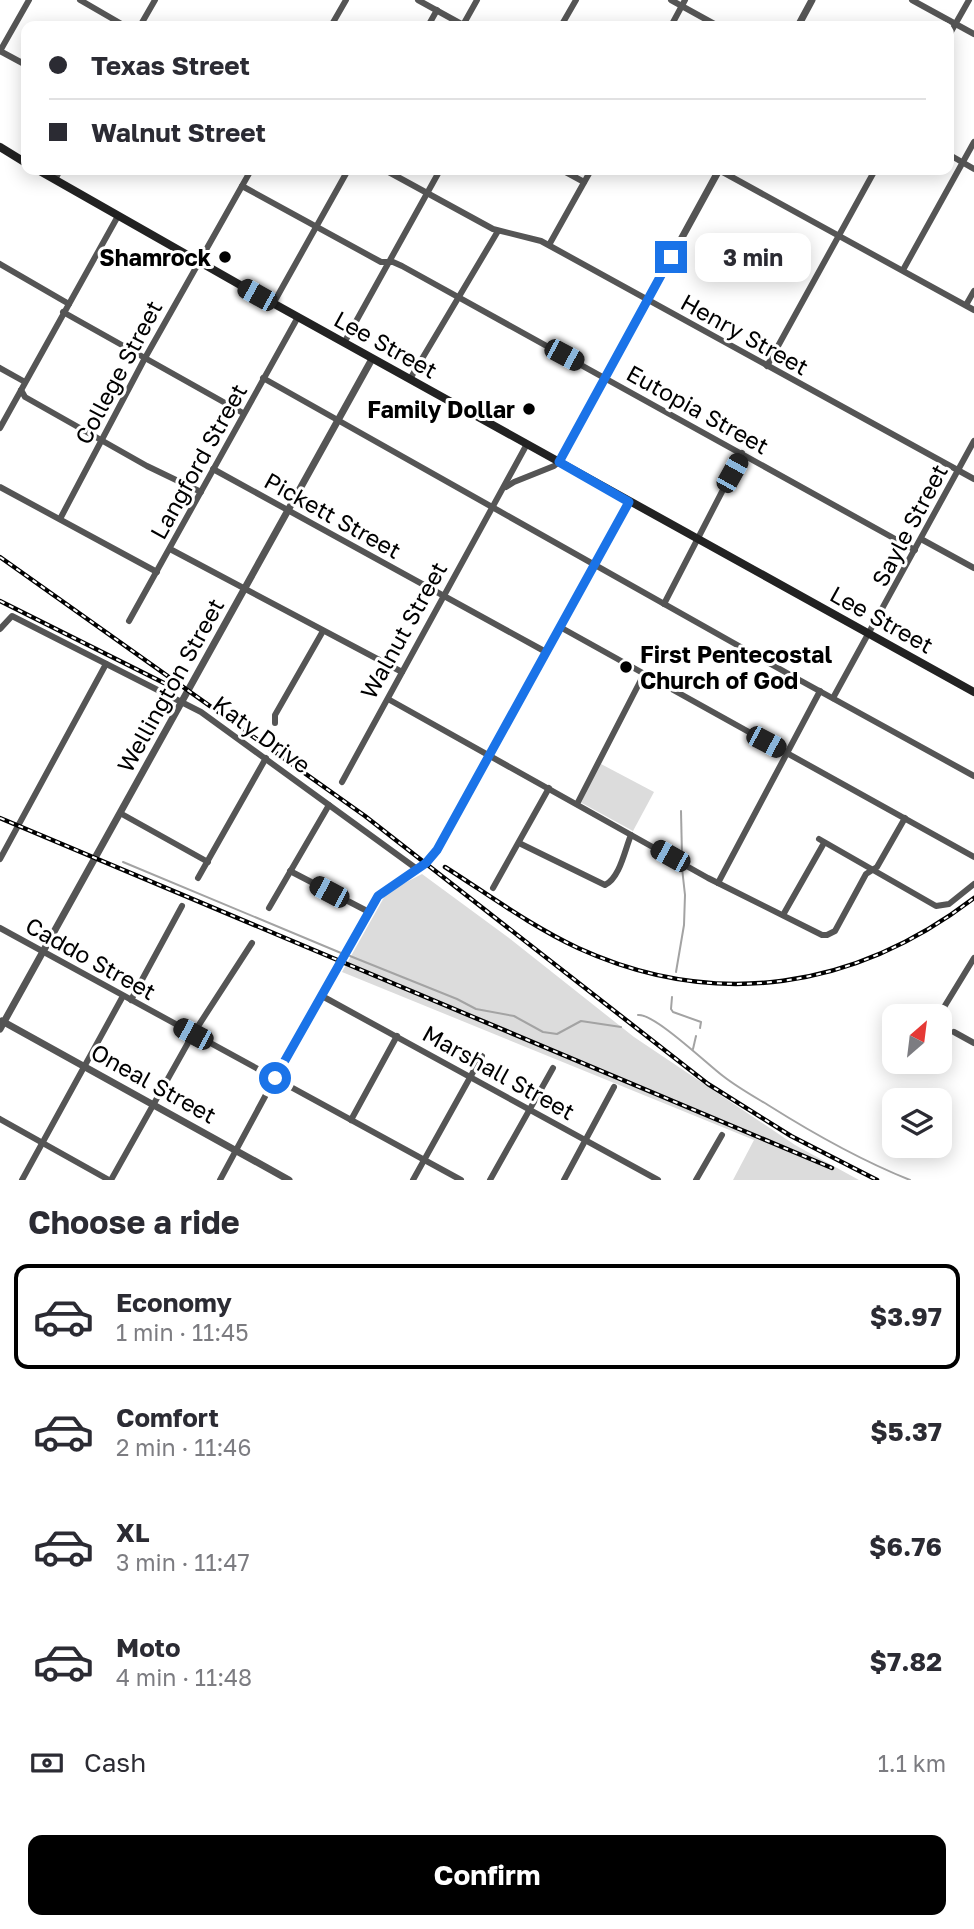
<!DOCTYPE html>
<html lang="en">
<head>
<meta charset="utf-8">
<style>
	:root { --surface:#fff; --page:#f2f2f3; --text:#2b2b33; --muted:#7c7c81; --line:#e1e1e2; --accent:#000 }
	body { margin:0; font-family:"Golos Text",sans-serif; background:var(--page); color:var(--text); height:100vh; display:flex; flex-direction:column; font-size:26px; white-space:nowrap }
	* { box-sizing:border-box; margin:0 }
	p { font-size:23px; color:var(--muted) }
	.icon { flex:none; width:38px; height:38px; fill:none; stroke:currentColor; stroke-width:2; stroke-linecap:round; stroke-linejoin:round }
	.map { position:relative; height:1180px; overflow:hidden }
	.panel { display:flex; flex-direction:column; background:var(--surface); flex:1 }
	.panel>* { flex:none }
	.banner { position:absolute; left:21px; top:21px; width:933px; height:154px; border-radius:14px; box-shadow:0 4px 18px #0003; display:grid; align-content:center; height:154px; padding:0 28px; background:var(--surface) }
	.needle { width:46px; rotate:28deg }
	.controls { position:absolute; left:882px; top:1004px; display:grid; gap:14px }
	.controls a { display:grid; place-items:center; width:70px; height:70px; border-radius:14px; background:var(--surface); box-shadow:0 4px 18px #0003; font-size:35px }
	.end { position:absolute; width:32px; height:32px; margin:-16px; border:9px solid #1a73e8; background:#fff; box-shadow:0 0 0 4px #fff }
	.from { border-radius:50% }
	.bubble { position:absolute; height:49px; border-radius:14px; background:var(--surface); box-shadow:0 4px 18px #0003; font-size:23px; font-weight:700; line-height:49px; text-align:center }
	.car { position:absolute; width:21px; height:42px; margin:-21px -10px; border-radius:9px; box-shadow:0 0 5px 2px #0007; background:linear-gradient(#222 24%,#8ab4d8 0 40%,#222 0 76%,#8ab4d8 0 86%,#222 0) }
	.banner b { display:flex; align-items:center; gap:24px; height:66px; font-size:26px }
	.banner b+b { border-top:2px solid var(--line) }
	.banner i { width:18px; height:18px; background:var(--text) }
	ul { padding:0; list-style:none }
	li { display:flex; align-items:center; gap:21px; height:105px; margin:0 14px 10px; padding:0 14px; border:4px solid transparent; border-radius:14px }
	li div { flex:1 }
	li b { display:block; font-size:26px }
	li em { font-style:normal; font-weight:700 }
	li.on { border-color:var(--accent) }
	li>.icon { width:63px; height:63px; stroke-width:1.5 }
	h2 { padding:0 28px; font-size:32px; line-height:84px }
	.pay { display:flex; align-items:center; gap:18px; height:77px; padding:0 28px; font-size:26px }
	.pay p { margin-inline-start:auto }
	.button { display:flex; gap:14px; margin-top:auto; padding:14px 28px }
	.button a { flex:1; height:80px; border-radius:14px; background:var(--accent); color:#fff; font-size:28px; font-weight:700; line-height:80px; text-align:center }
	.map>svg:first-child { display:block }
</style>
</head>
<body>
<div class="map">
<svg width="974" height="1180" viewBox="0 0 974 1180">
	<rect width="100%" height="100%" fill="#fff"/>
	<g fill="#dcdcdc">
		<polygon points="601,764 654,792 633,831 580,802"/>
		<polygon points="422,874 509,938 634,1037 795,1145 859,1180 733,1180 754,1140 342,972 387,892"/>
	</g>
	<g fill="none" stroke-linecap="round" stroke-linejoin="round">
		<g stroke="#a3a3a3" stroke-width="2">
			<polyline points="681,811 682,856"/>
			<polyline points="123,862 341,953"/>
			<polyline points="350,956 457,999 476,1009 514,1016 543,1032 557,1034 581,1021 621,1027"/>
			<polyline points="676,972 684,925 685,895 682,868"/>
			<polyline points="672,997 671,1009 673,1012 701,1022 700,1028"/>
			<path d="M638 1015C654 1013 707 1064 723 1076 737 1087 753 1096 768 1105 814 1134 860 1160 910 1180"/>
			<polyline points="693,1049 696,1036"/>
		</g>
		<g stroke="#555" stroke-width="6">
			<polyline points="80,0 125,26"/>
			<polyline points="418,0 465,26"/>
			<polyline points="671,0 718,26"/>
			<polyline points="912,0 974,34"/>
			<polyline points="463,25 477,0"/>
			<polyline points="140,26 155,0"/>
			<polyline points="331,26 346,0"/>
			<polyline points="428,26 437,10"/>
			<polyline points="561,26 576,0"/>
			<polyline points="671,26 685,0"/>
			<polyline points="948,37 969,0"/>
			<polyline points="0,51 29,0"/>
			<polyline points="0,51 26,65"/>
			<polyline points="948,154 974,169"/>
			<polyline points="385,170 493,229 541,241 974,479"/>
			<polyline points="562,170 584,182"/>
			<polyline points="719,170 974,310"/>
			<polyline points="55,180 60,170"/>
			<polyline points="242,186 381,262 393,262 402,266 915,550"/>
			<polyline points="549,245 591,170"/>
			<polyline points="0,264 69,304"/>
			<polyline points="903,270 974,142"/>
			<polyline points="273,304 348,170"/>
			<polyline points="966,305 974,291"/>
			<polyline points="63,312 243,413"/>
			<polyline points="344,343 440,170"/>
			<polyline points="767,366 875,170"/>
			<polyline points="0,368 25,382"/>
			<polyline points="263,378 794,677 974,776"/>
			<polyline points="410,379 498,231"/>
			<polyline points="21,390 25,397 147,466 201,492"/>
			<polyline points="0,428 118,216"/>
			<polyline points="213,469 546,652"/>
			<polyline points="0,487 157,572"/>
			<polyline points="506,487 514,482 554,466 559,462"/>
			<polyline points="60,519 145,358 251,170"/>
			<polyline points="921,539 974,568"/>
			<polyline points="170,549 402,672"/>
			<polyline points="664,604 742,453"/>
			<polyline points="129,621 298,317"/>
			<polyline points="560,627 974,857"/>
			<polyline points="0,629 12,616 201,712 417,869"/>
			<polyline points="833,698 974,441"/>
			<polyline points="388,699 708,878 822,935 827,935 835,931 866,874 877,867 905,818"/>
			<polyline points="275,723 275,715 323,631"/>
			<polyline points="342,782 527,444"/>
			<polyline points="577,804 644,674"/>
			<polyline points="120,813 208,862"/>
			<polyline points="819,839 936,906 949,904 974,884"/>
			<path d="M519 843 605 885C620 878 625 849 631 835"/>
			<polyline points="0,859 106,664"/>
			<polyline points="290,871 369,912"/>
			<polyline points="198,878 266,758"/>
			<polyline points="718,883 820,691"/>
			<polyline points="493,888 549,788"/>
			<polyline points="269,908 329,805"/>
			<polyline points="783,915 824,843"/>
			<polyline points="0,928 461,1180"/>
			<polyline points="322,996 658,1180"/>
			<polyline points="131,1000 182,906"/>
			<polyline points="938,1017 974,958"/>
			<polyline points="954,1032 974,1043"/>
			<polyline points="0,1119 109,1180"/>
			<polyline points="351,1120 397,1036"/>
			<polyline points="22,1180 123,996"/>
			<polyline points="111,1180 193,1034 252,943"/>
			<polyline points="220,1180 275,1078 378,896 426,863 437,850 629,502"/>
			<polyline points="413,1180 482,1056"/>
			<polyline points="490,1180 553,1068"/>
			<polyline points="564,1180 614,1087"/>
			<polyline points="696,1180 722,1135"/>
		</g>
		<g stroke="#555" stroke-width="7">
			<polyline points="798,26 812,0"/>
			<polyline points="559,462 719,170"/>
			<polyline points="2,1021 289,1180"/>
			<polyline points="0,1029 372,359"/>
		</g>
		<g stroke="#222" stroke-width="8">
			<polyline points="0,147 26,163"/>
			<polyline points="38,170 242,286 974,692"/>
		</g>
		<g stroke="#000" stroke-width="4.5">
			<g id="rail">
				<polyline points="0,557 365,816 708,1084 791,1136 877,1180"/>
				<polyline points="0,601 166,684"/>
				<polyline points="0,818 832,1168"/>
				<path d="M445 867C489 895 531 926 578 948 716 1011 855 989 974 898"/>
			</g>
		</g>
		<use href="#rail" stroke="#fff" stroke-width="2" stroke-dasharray="5" stroke-linecap="butt"/>
	</g>
	<g fill="none" stroke-linecap="round" stroke-linejoin="round">
		<polyline stroke="#1a73e8" stroke-width="9" points="275,1078 378,896 426,863 437,850 629,502 559,462 671,257"/>
	</g>
	<g fill="#000" stroke="#fff" stroke-width="2.5">
		<circle cx="225" cy="257" r="7"/>
		<circle cx="529" cy="409" r="7"/>
		<circle cx="626" cy="667" r="7"/>
	</g>
	<g text-anchor="middle" dominant-baseline="central" stroke-width="6" stroke-linejoin="round" paint-order="stroke">
		<g font-size="23" font-weight="bold" fill="#000" stroke="#fff" text-anchor="end">
			<text x="211" y="257">Shamrock</text>
			<text x="515" y="409">Family Dollar</text>
			<text x="640" y="654" text-anchor="start">First Pentecostal<tspan x="640" dy="26">Church of God</tspan></text>
		</g>
		<g font-size="23" fill="#000" stroke="#fff">
			<text transform="translate(745 334) rotate(29)">Henry Street</text>
			<text transform="translate(386 344) rotate(29)">Lee Street</text>
			<text transform="translate(118 372) rotate(-62)">College Street</text>
			<text transform="translate(698 409) rotate(29)">Eutopia Street</text>
			<text transform="translate(198 461) rotate(-61)">Langford Street</text>
			<text transform="translate(333 515) rotate(29)">Pickett Street</text>
			<text transform="translate(909 525) rotate(-62)">Sayle Street</text>
			<text transform="translate(882 619) rotate(29)">Lee Street</text>
			<text transform="translate(403 630) rotate(-61)">Walnut Street</text>
			<text transform="translate(170 685) rotate(-61)">Wellington Street</text>
			<text transform="translate(262 734) rotate(36)">Katy Drive</text>
			<text transform="translate(91 958) rotate(29)">Caddo Street</text>
			<text transform="translate(499 1072) rotate(29)">Marshall Street</text>
			<text transform="translate(154 1083) rotate(29)">Oneal Street</text>
		</g>
	</g>
</svg>
<div class="controls">
<a><svg class="needle" viewBox="-14 -14 28 28"><path d="M0-13l5 13h-10z" fill="#e53935"/><path d="M0 13l5-13h-10z" fill="#7c7c81"/></svg></a>
<a><svg class="icon" aria-label="layers" viewBox="0 0 24 24"><path d="M12 4l9 5-9 5-9-5zM3 14l9 5 9-5"/></svg></a>
</div>
<i class="end from" style="left:275px;top:1078px"></i>
<i class="end" style="left:671px;top:257px"></i>
<div class="bubble" style="left:695px;top:233px;width:116px">3 min</div>
<i class="car" style="left:257px;top:295px;rotate:299deg"></i>
<i class="car" style="left:564px;top:355px;rotate:118deg"></i>
<i class="car" style="left:732px;top:473px;rotate:29deg"></i>
<i class="car" style="left:766px;top:742px;rotate:118deg"></i>
<i class="car" style="left:670px;top:856px;rotate:299deg"></i>
<i class="car" style="left:329px;top:892px;rotate:298deg"></i>
<i class="car" style="left:193px;top:1034px;rotate:298deg"></i>
<div class="banner">
<b><i class="from"></i>Texas Street</b>
<b><i></i>Walnut Street</b>
</div>
</div>
<section class="panel">
<h2>Choose a ride</h2>
<ul>
<li class="on"><svg class="icon" aria-label="car" viewBox="0 0 24 24"><path d="M5 17H2v-5l4-1 3-4h7l3 4 3 1v5h-3M9 17h6M6 11h13"/><circle cx="7" cy="17" r="2"/><circle cx="17" cy="17" r="2"/></svg><div><b>Economy</b><p>1 min · 11:45</p></div><em>$3.97</em></li>
<li><svg class="icon" aria-label="car" viewBox="0 0 24 24"><path d="M5 17H2v-5l4-1 3-4h7l3 4 3 1v5h-3M9 17h6M6 11h13"/><circle cx="7" cy="17" r="2"/><circle cx="17" cy="17" r="2"/></svg><div><b>Comfort</b><p>2 min · 11:46</p></div><em>$5.37</em></li>
<li><svg class="icon" aria-label="car" viewBox="0 0 24 24"><path d="M5 17H2v-5l4-1 3-4h7l3 4 3 1v5h-3M9 17h6M6 11h13"/><circle cx="7" cy="17" r="2"/><circle cx="17" cy="17" r="2"/></svg><div><b>XL</b><p>3 min · 11:47</p></div><em>$6.76</em></li>
<li><svg class="icon" aria-label="car" viewBox="0 0 24 24"><path d="M5 17H2v-5l4-1 3-4h7l3 4 3 1v5h-3M9 17h6M6 11h13"/><circle cx="7" cy="17" r="2"/><circle cx="17" cy="17" r="2"/></svg><div><b>Moto</b><p>4 min · 11:48</p></div><em>$7.82</em></li>
</ul>
<div class="pay"><svg class="icon" aria-label="cash" viewBox="0 0 24 24"><path d="M3 7h18v10H3z"/><circle cx="12" cy="12" r="2"/></svg>Cash<p>1.1 km</p></div>
<div class="button"><a>Confirm</a></div>
</section>
</body>
</html>
